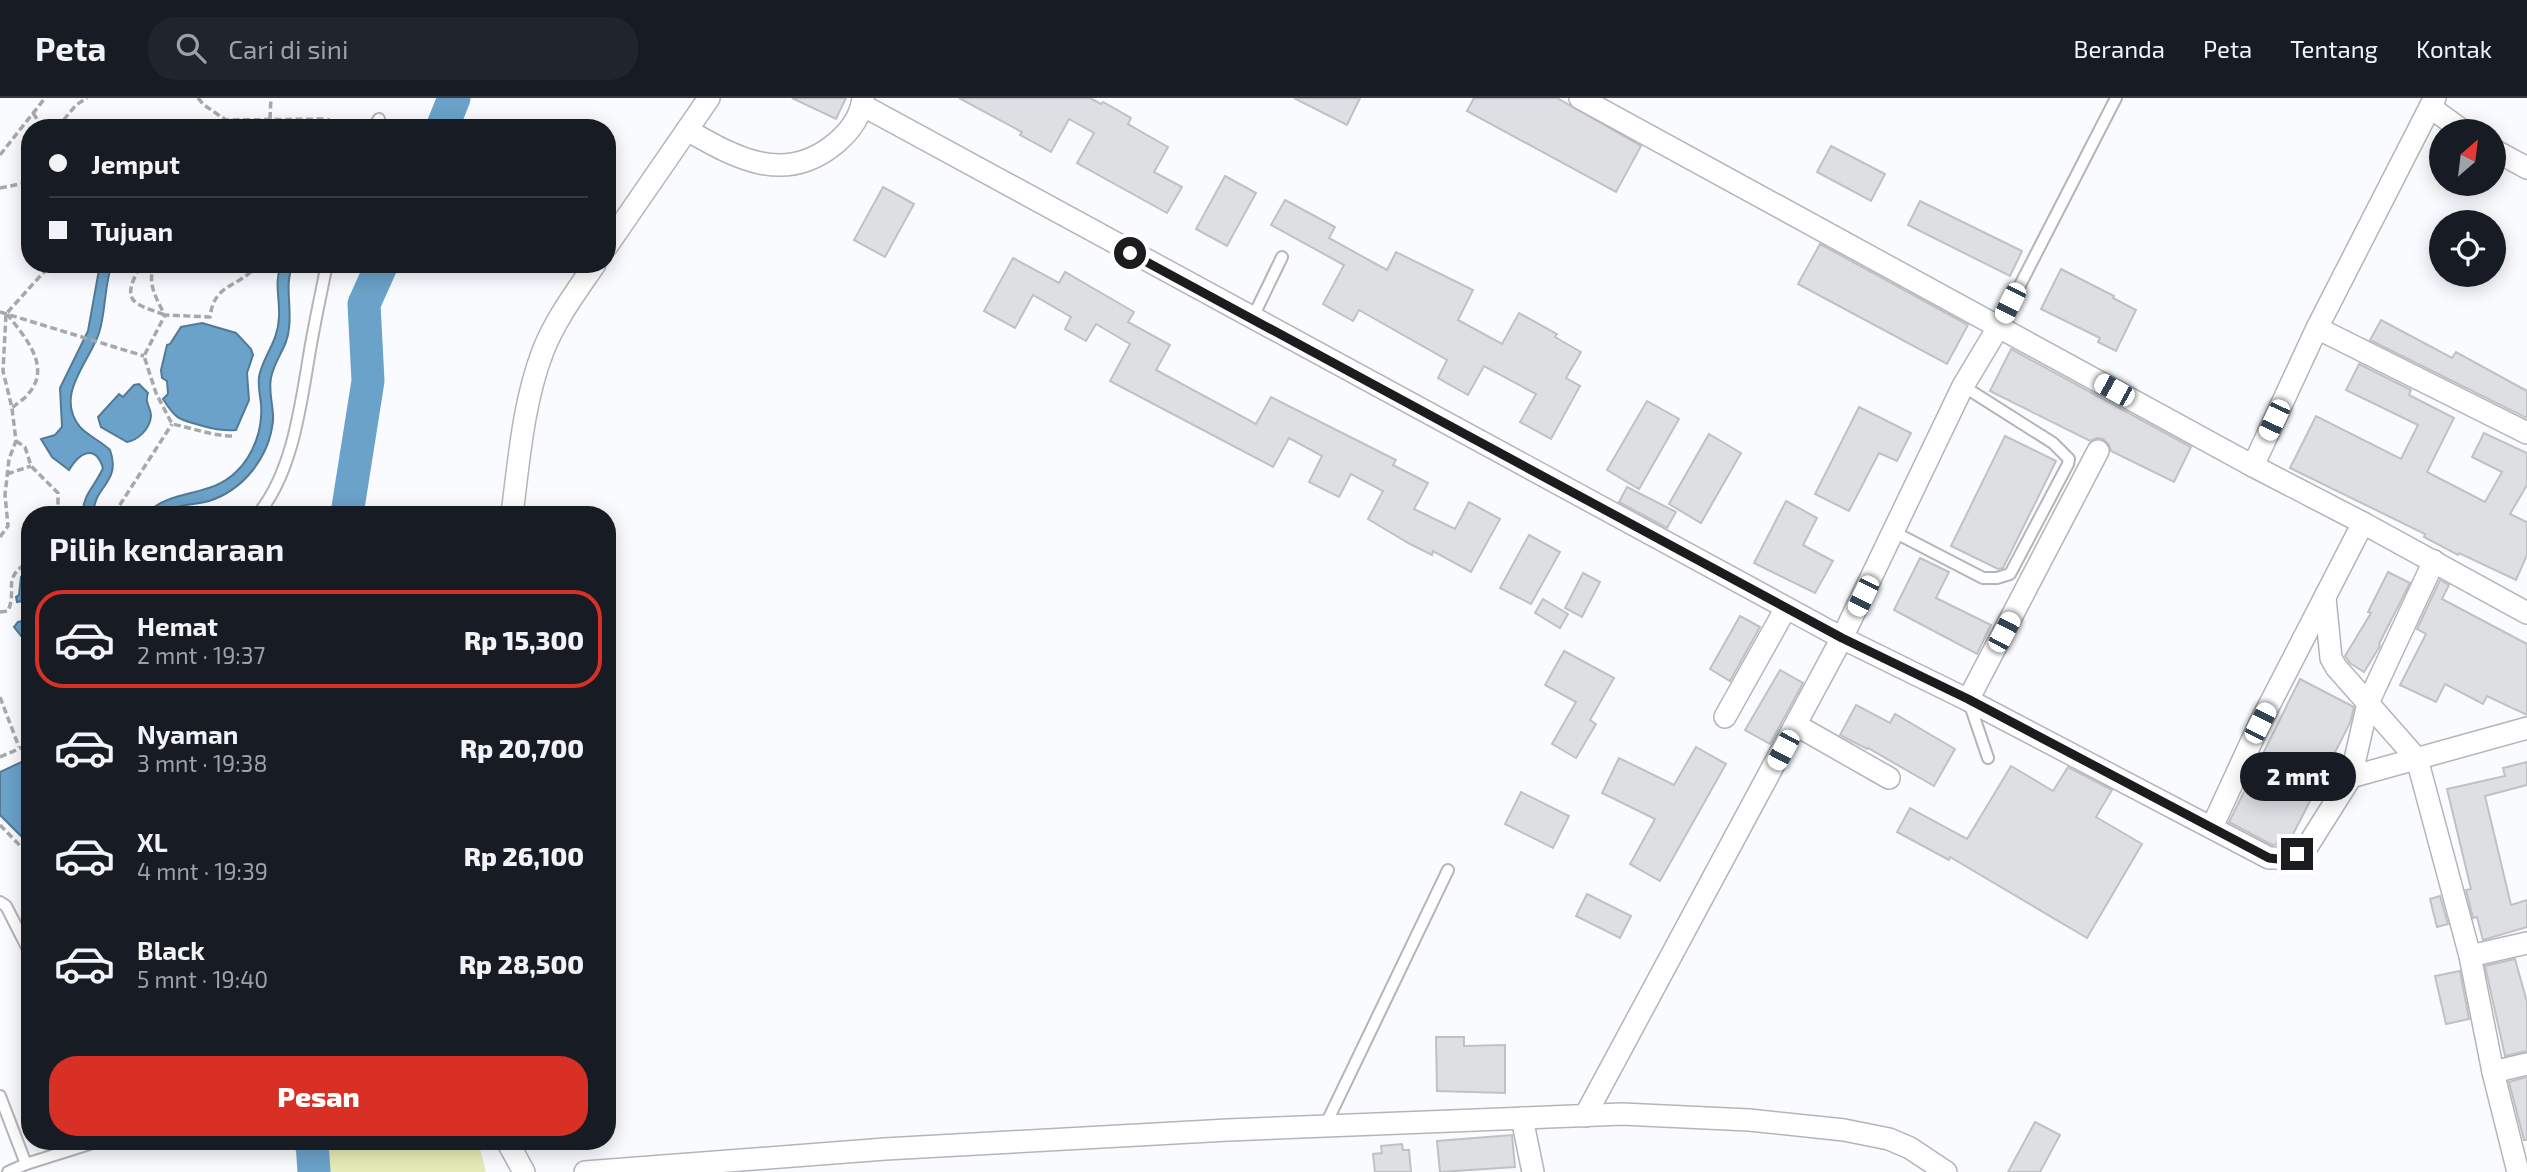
<!DOCTYPE html>
<html lang="id">
<head>
<meta charset="utf-8">
<style>
	:root { --surface:#171b24; --page:#20242c; --text:#f1f3f6; --muted:#9ea1a6; --line:#363941; --accent:#d93025 }
	body { margin:0; font-family:"Exo 2",sans-serif; background:var(--page); color:var(--text); height:100vh; display:flex; flex-direction:column; font-size:26px; white-space:nowrap }
	* { box-sizing:border-box; margin:0 }
	p { font-size:23px; color:var(--muted) }
	.icon { flex:none; width:38px; height:38px; fill:none; stroke:currentColor; stroke-width:2; stroke-linecap:round; stroke-linejoin:round }
	.map { position:relative; flex:1; overflow:hidden }
	.side { position:absolute; left:21px; top:408px; width:595px; height:644px; display:flex; flex-direction:column; background:var(--surface); border-radius:28px; box-shadow:0 4px 18px #0003 }
	.side>* { flex:none }
	.top-card { position:absolute; left:21px; top:21px; width:595px; height:154px; border-radius:28px; box-shadow:0 4px 18px #0003; display:grid; align-content:center; height:154px; padding:0 28px; background:var(--surface) }
	.needle { width:46px; rotate:28deg }
	.fabs { position:absolute; left:2429px; top:21px; display:grid; gap:14px }
	.fabs a { display:grid; place-items:center; width:77px; height:77px; border-radius:50%; background:var(--surface); box-shadow:0 4px 18px #0003; font-size:35px }
	.end { position:absolute; width:32px; height:32px; margin:-16px; border:9px solid #1b1c1d; background:#fff; box-shadow:0 0 0 4px #fff }
	.from { border-radius:50% }
	.bubble { position:absolute; height:49px; border-radius:24px; background:var(--surface); box-shadow:0 4px 18px #0003; font-size:23px; font-weight:800; line-height:49px; text-align:center }
	.car { position:absolute; width:21px; height:42px; margin:-21px -10px; border-radius:9px; box-shadow:0 0 5px 2px #0007; background:linear-gradient(#fff 24%,#345 0 40%,#fff 0 76%,#345 0 86%,#fff 0) }
	.top-card b { display:flex; align-items:center; gap:24px; height:66px; font-size:26px }
	.top-card b+b { border-top:2px solid var(--line) }
	.top-card i { width:18px; height:18px; background:var(--text) }
	ul { padding:0; list-style:none }
	li { display:flex; align-items:center; gap:21px; height:98px; margin:0 14px 10px; padding:0 14px; border:4px solid transparent; border-radius:28px }
	li div { flex:1 }
	li b { display:block; font-size:26px }
	li em { font-style:normal; font-weight:800 }
	li.on { border-color:var(--accent) }
	li>.icon { width:63px; height:63px; stroke-width:1.5 }
	h2 { padding:0 28px; font-size:32px; line-height:84px }
	.button { display:flex; gap:14px; margin-top:auto; padding:14px 28px }
	.button a { flex:1; height:80px; border-radius:28px; background:var(--accent); color:#fff; font-size:28px; font-weight:800; line-height:80px; text-align:center }
	header { display:flex; align-items:center; gap:42px; box-sizing:border-box; height:98px; padding:0 35px; background:var(--surface); border-bottom:2px solid var(--line) }
	header strong { font-size:33px }
	nav { display:flex; gap:38px; margin-inline-start:auto; font-size:24px }
	.search { width:490px; height:63px; background:var(--page); display:flex; align-items:center; gap:18px; box-sizing:border-box; padding:0 24px; border-radius:28px; color:var(--muted); font-size:26px }
	.map>svg:first-child { display:block }
</style>
</head>
<body>
<header>
<strong>Peta</strong>
<div class="search"><svg class="icon" aria-label="search" viewBox="0 0 24 24"><circle cx="10" cy="10" r="6"/><path d="M15 15l6 6"/></svg>Cari di sini</div>
<nav><a>Beranda</a><a>Peta</a><a>Tentang</a><a>Kontak</a></nav>
</header>
<div class="map">
<svg width="2527" height="1074" viewBox="0 0 2527 1074">
	<rect width="100%" height="100%" fill="#f9fbfe"/>
	<polygon fill="#e6ecb8" points="293,1043 478,1043 486,1074 306,1074 297,1060"/>
	<g fill="#6ba2c9" stroke="#537a95" stroke-width="2">
		<path d="M100 166H112C104 188 106 213 99 235 89 265 54 297 80 329 88 338 101 343 110 352 122 385 92 389 94 416H83C82 397 96 387 103 370 95 345 79 355 69 372L52 359 41 341 55 337 62 329 60 290 88 233Z"/>
		<path d="M281 166H293C284 187 292 208 289 230 288 249 274 262 271 280 268 294 274 309 273 323 269 360 243 392 209 403 198 406 187 406 177 409 163 413 162 417 146 416 171 390 210 400 236 374 254 357 263 330 261 306 260 297 258 288 259 279 263 257 278 245 279 219 280 200 274 185 281 166Z"/>
		<path d="M202 225 236 235 251 251 253 257 247 275 249 302 236 332C222 333 215 331 203 328 179 321 177 323 163 301L168 296 167 283 162 280 161 272 167 247 170 246 181 229Z"/>
		<path d="M139 286 148 295C144 305 151 309 151 318 150 331 138 342 127 344L101 329 98 319 119 296 123 299 134 287Z"/>
		<polygon points="30,470 30,549 14,529 18,524 27,522 29,517 28,507 23,503 17,504 16,499 19,497 21,479"/>
		<polygon points="30,660 30,747 0,717 0,674"/>
	</g>
	<g fill="none" stroke-linecap="round" stroke-linejoin="round">
		<g stroke="#6ba2c9" stroke-width="33">
			<polyline points="442,30 454,0"/>
			<polyline points="347,416 368,283 364,206 382,166"/>
			<polyline points="312,1043 314,1074"/>
		</g>
	</g>
	<g fill="#dddfe2" stroke="#c0c1c4" stroke-width="2">
		<polygon points="792,0 846,0 836,21"/>
		<polygon points="959,0 1090,0 1101,6 1103,4 1131,20 1128,26 1168,49 1154,74 1182,89 1167,115 1077,65 1094,35 1069,21 1051,54 1020,37 1022,34"/>
		<polygon points="1294,0 1360,0 1347,27"/>
		<polygon points="1474,0 1557,0 1641,48 1616,94 1467,13"/>
		<polygon points="1831,48 1885,76 1871,103 1817,74"/>
		<polygon points="1225,78 1256,95 1227,148 1196,131"/>
		<polygon points="883,89 914,106 885,159 854,142"/>
		<polygon points="1285,102 1335,129 1329,140 1387,172 1396,154 1473,192 1458,222 1502,246 1519,215 1557,236 1555,239 1581,254 1566,280 1580,288 1551,341 1520,324 1536,296 1484,268 1468,297 1438,280 1447,262 1359,212 1353,223 1323,206 1344,167 1271,127"/>
		<polygon points="1920,103 2022,153 2010,178 1908,127"/>
		<polygon points="1820,146 1968,227 1947,266 1798,186"/>
		<polygon points="1013,160 1059,185 1065,174 1134,214 1128,224 1170,247 1156,272 1256,326 1271,299 1396,362 1393,367 1428,385 1414,411 1455,431 1469,404 1500,421 1471,474 1433,453 1432,457 1410,446 1368,421 1383,393 1351,376 1339,399 1309,384 1322,358 1289,340 1273,369 1110,283 1130,246 1096,226 1086,243 1065,231 1071,219 1033,197 1015,230 984,213"/>
		<polygon points="2061,171 2114,198 2113,200 2136,212 2116,253 2098,244 2100,240 2041,211"/>
		<polygon points="2381,222 2452,260 2456,254 2527,293 2527,320 2370,242"/>
		<polygon points="2011,251 2191,349 2174,384 2111,353 2109,347 2103,341 2097,340 2090,343 1990,293"/>
		<polygon points="2359,266 2411,292 2409,297 2454,320 2427,374 2485,404 2502,374 2472,359 2484,335 2527,355 2527,387 2510,416 2527,424 2527,457 2516,482 2459,455 2458,457 2424,439 2425,436 2290,370 2316,318 2401,361 2418,327 2346,292"/>
		<polygon points="1647,303 1679,321 1639,391 1607,372"/>
		<polygon points="1859,309 1911,335 1897,363 1879,355 1849,413 1815,396"/>
		<polygon points="1709,336 1741,355 1701,425 1669,406"/>
		<polygon points="2005,338 2056,363 2003,470 1998,471 1951,448"/>
		<polygon points="1627,389 1676,414 1667,430 1619,404"/>
		<polygon points="1786,403 1817,420 1803,447 1833,463 1815,495 1754,465"/>
		<polygon points="1529,437 1560,454 1531,506 1500,490"/>
		<polygon points="1920,460 1949,474 1936,500 1991,527 1977,556 1894,512"/>
		<polygon points="2388,474 2410,485 2379,546 2380,548 2364,574 2350,565 2345,558 2371,515 2368,514"/>
		<polygon points="1583,475 1600,484 1582,519 1565,510"/>
		<polygon points="2440,482 2449,487 2442,501 2527,546 2527,617 2487,598 2483,606 2445,586 2436,604 2400,587 2426,536 2417,531"/>
		<polygon points="1543,501 1568,516 1560,530 1535,515"/>
		<polygon points="1740,518 1760,529 1730,583 1710,571"/>
		<polygon points="1564,553 1614,580 1590,622 1596,626 1576,660 1552,646 1576,604 1545,587"/>
		<polygon points="1780,572 1803,585 1770,646 1745,632"/>
		<polygon points="2300,581 2354,609 2350,625 2289,744 2272,747 2229,724"/>
		<polygon points="1856,607 1890,625 1895,616 1955,651 1934,688 1868,650 1867,651 1840,637"/>
		<polygon points="1696,649 1726,666 1660,783 1630,766 1655,721 1602,695 1619,660 1674,687"/>
		<polygon points="2527,664 2527,687 2485,698 2511,807 2527,802 2527,829 2483,842 2477,819 2473,820 2466,792 2471,791 2447,691 2505,678 2503,670"/>
		<polygon points="2011,668 2053,693 2068,669 2112,692 2096,719 2142,746 2087,840 1950,759 1949,762 1897,734 1910,710 1967,741"/>
		<polygon points="1521,694 1569,718 1553,750 1505,726"/>
		<polygon points="1587,796 1631,818 1620,840 1576,818"/>
		<polygon points="2440,798 2448,826 2437,829 2430,801"/>
		<polygon points="2515,861 2527,904 2527,953 2505,958 2485,868"/>
		<polygon points="2460,873 2469,921 2446,926 2435,878"/>
		<polygon points="1436,939 1464,939 1464,948 1505,947 1505,995 1437,993"/>
		<polygon points="2527,979 2527,1042 2524,1042 2509,984"/>
		<polygon points="2035,1024 2060,1037 2040,1074 2008,1074"/>
		<polygon points="1512,1037 1515,1069 1440,1074 1437,1043"/>
		<polygon points="1402,1046 1403,1052 1409,1052 1411,1074 1375,1074 1373,1056 1382,1055 1381,1048"/>
	</g>
	<g fill="none" stroke-linecap="round" stroke-linejoin="round">
		<g stroke="#b4b5b8" stroke-width="14">
			<g id="service">
				<polyline points="373,30 379,21"/>
				<polyline points="1252,221 1282,159"/>
				<polyline points="1999,228 2116,0"/>
				<path d="M258 416C293 374 301 305 310 252 315 223 321 195 327 166"/>
				<polyline points="1894,434 1983,480 1997,480 2010,476 2068,366 2069,361 2053,345 1963,288"/>
				<polyline points="1969,604 1988,660"/>
				<polyline points="0,804 6,808 30,855"/>
				<polyline points="0,998 26,1066"/>
				<polyline points="1325,1028 1448,772"/>
				<polyline points="8,1074 26,1066 99,1043"/>
			</g>
		</g>
		<g stroke="#b4b5b8" stroke-width="24">
			<g id="minor">
				<polyline points="1580,0 2253,368 2363,425"/>
				<polyline points="2435,0 2430,9 2463,33"/>
				<polyline points="862,7 1842,540 1963,288 1999,228"/>
				<path d="M687 32C736 60 785 88 836 45 849 34 861 18 863 0"/>
				<polyline points="2494,52 2527,70"/>
				<polyline points="607,148 709,0"/>
				<polyline points="2317,230 2527,335"/>
				<polyline points="2253,368 2317,230 2430,9"/>
				<path d="M512 416C519 363 523 305 543 253 555 222 576 194 595 166"/>
				<polyline points="2325,500 2331,560 2336,569 2417,661 2470,858 2493,974 2518,1074"/>
				<polyline points="1968,602 2098,353"/>
				<polyline points="1725,619 1786,510"/>
				<polyline points="1796,627 1889,680"/>
				<polyline points="2351,679 2527,630"/>
				<polyline points="2212,729 2260,625 2363,425 2527,515"/>
				<polyline points="2470,858 2527,845"/>
				<polyline points="2493,974 2527,966"/>
				<polyline points="1585,1018 1842,540 1968,602 2269,760 2285,760 2305,752 2351,679 2368,605 2434,463"/>
				<polyline points="1522,1020 1533,1074"/>
				<polyline points="507,1043 524,1074"/>
				<polyline points="585,1074 885,1051 1228,1032 1622,1016 1749,1022 1844,1032 1889,1041 1910,1050 1946,1074"/>
			</g>
		</g>
		<g stroke="#a7a8aa" stroke-width="3.5" stroke-dasharray="7 3.5" stroke-linecap="butt">
			<polyline points="198,0 204,7 226,22"/>
			<polyline points="33,15 43,30"/>
			<polyline points="270,21 271,0"/>
			<polyline points="57,30 76,7 87,0"/>
			<polyline points="214,30 226,22 327,21 343,30"/>
			<polyline points="246,30 247,22"/>
			<polyline points="0,57 45,0"/>
			<polyline points="0,90 30,84"/>
			<path d="M150 166 139 170C121 205 133 205 165 217"/>
			<path d="M154 166C147 186 156 199 164 216"/>
			<polyline points="0,214 144,258"/>
			<path d="M7 216C24 238 52 268 29 295 25 301 17 305 12 310"/>
			<path d="M232 338C212 338 193 330 172 326L156 295 144 258 165 217 210 219C214 184 240 190 258 166"/>
			<polyline points="16,343 25,349 31,368 58,395 58,416"/>
			<polyline points="7,376 31,368"/>
			<polyline points="114,416 172,326"/>
			<polyline points="179,416 192,414"/>
			<polyline points="0,439 8,428 5,397 9,361 16,343 12,310 3,273 6,216 51,166"/>
			<path d="M0 514 8 513C18 490 0 481 30 463"/>
			<polyline points="0,599 19,649"/>
			<polyline points="0,659 30,646"/>
			<polyline points="0,727 30,758"/>
		</g>
		<use href="#service" stroke="#fff" stroke-width="10"/>
		<use href="#minor" stroke="#fff" stroke-width="21"/>
	</g>
	<g fill="none" stroke-linecap="round" stroke-linejoin="round">
		<polyline stroke="#1b1c1d" stroke-width="9" points="1130,155 1842,540 1968,601 2269,760 2278,761 2297,756"/>
	</g>
</svg>
<div class="fabs">
<a><svg class="needle" viewBox="-14 -14 28 28"><path d="M0-13l5 13h-10z" fill="#e53935"/><path d="M0 13l5-13h-10z" fill="#9ea1a6"/></svg></a>
<a><svg class="icon" aria-label="locate" viewBox="0 0 24 24"><circle cx="12" cy="12" r="6"/><path d="M12 2v4M12 18v4M2 12h4M18 12h4"/></svg></a>
</div>
<i class="end from" style="left:1130px;top:155px"></i>
<i class="end" style="left:2297px;top:756px"></i>
<div class="bubble" style="left:2240px;top:654px;width:116px">2 mnt</div>
<i class="car" style="left:2010px;top:205px;rotate:207deg"></i>
<i class="car" style="left:2114px;top:292px;rotate:299deg"></i>
<i class="car" style="left:2274px;top:322px;rotate:205deg"></i>
<i class="car" style="left:1863px;top:498px;rotate:206deg"></i>
<i class="car" style="left:2004px;top:534px;rotate:28deg"></i>
<i class="car" style="left:2260px;top:625px;rotate:27deg"></i>
<i class="car" style="left:1783px;top:652px;rotate:208deg"></i>
<div class="top-card">
<b><i class="from"></i>Jemput</b>
<b><i></i>Tujuan</b>
</div>
<section class="side">
<h2>Pilih kendaraan</h2>
<ul>
<li class="on"><svg class="icon" aria-label="car" viewBox="0 0 24 24"><path d="M5 17H2v-5l4-1 3-4h7l3 4 3 1v5h-3M9 17h6M6 11h13"/><circle cx="7" cy="17" r="2"/><circle cx="17" cy="17" r="2"/></svg><div><b>Hemat</b><p>2 mnt · 19:37</p></div><em>Rp 15,300</em></li>
<li><svg class="icon" aria-label="car" viewBox="0 0 24 24"><path d="M5 17H2v-5l4-1 3-4h7l3 4 3 1v5h-3M9 17h6M6 11h13"/><circle cx="7" cy="17" r="2"/><circle cx="17" cy="17" r="2"/></svg><div><b>Nyaman</b><p>3 mnt · 19:38</p></div><em>Rp 20,700</em></li>
<li><svg class="icon" aria-label="car" viewBox="0 0 24 24"><path d="M5 17H2v-5l4-1 3-4h7l3 4 3 1v5h-3M9 17h6M6 11h13"/><circle cx="7" cy="17" r="2"/><circle cx="17" cy="17" r="2"/></svg><div><b>XL</b><p>4 mnt · 19:39</p></div><em>Rp 26,100</em></li>
<li><svg class="icon" aria-label="car" viewBox="0 0 24 24"><path d="M5 17H2v-5l4-1 3-4h7l3 4 3 1v5h-3M9 17h6M6 11h13"/><circle cx="7" cy="17" r="2"/><circle cx="17" cy="17" r="2"/></svg><div><b>Black</b><p>5 mnt · 19:40</p></div><em>Rp 28,500</em></li>
</ul>
<div class="button"><a>Pesan</a></div>
</section>
</div>
</body>
</html>
